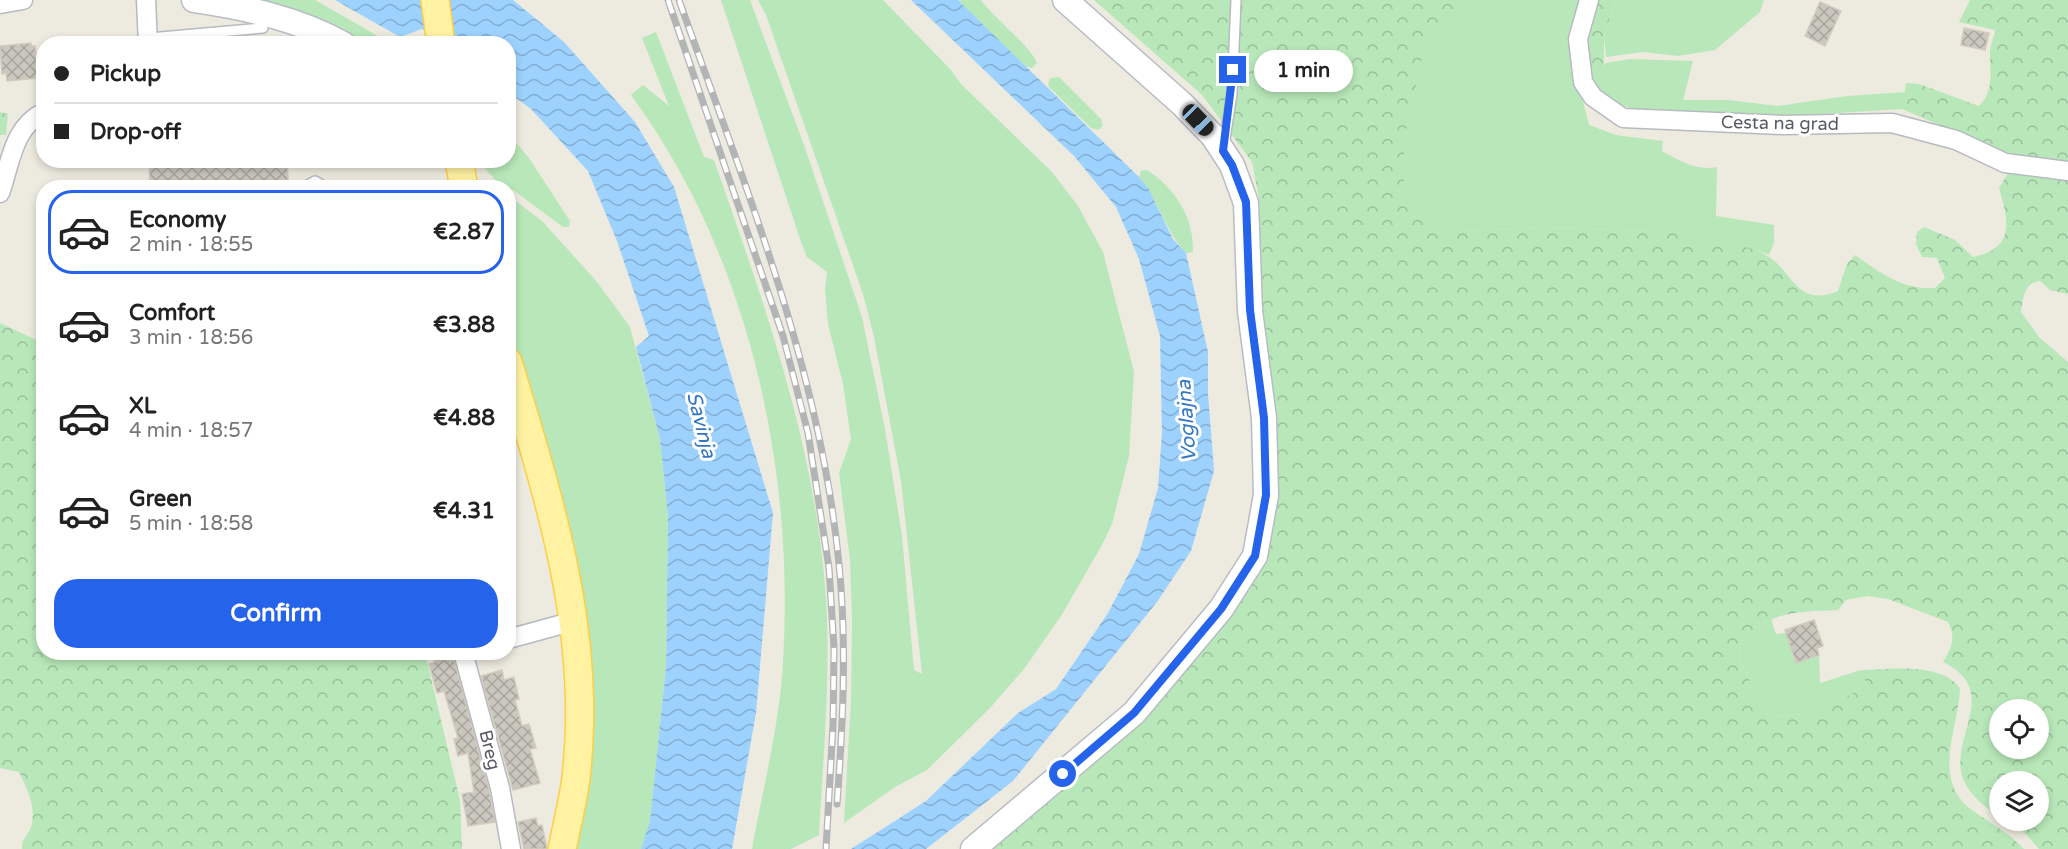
<!DOCTYPE html>
<html lang="en">
<head>
<meta charset="utf-8">
<style>
	:root { --surface:#fff; --page:#f6f6f6; --text:#222; --muted:#767676; --line:#e0e0e0; --accent:#2563eb }
	body { margin:0; font-family:"Varela Round",sans-serif; background:var(--page); color:var(--text); height:100vh; display:flex; flex-direction:column; font-size:22px; white-space:nowrap }
	* { box-sizing:border-box; margin:0 }
	p { font-size:20px; color:var(--muted) }
	.icon { flex:none; width:33px; height:33px; fill:none; stroke:currentColor; stroke-width:2; stroke-linecap:round; stroke-linejoin:round }
	.map { position:relative; flex:1; overflow:hidden }
	.details { position:absolute; left:36px; top:180px; width:480px; height:480px; display:flex; flex-direction:column; background:var(--surface); border-radius:24px; box-shadow:0 3px 9px #0003 }
	.details>* { flex:none }
	.guide { position:absolute; left:36px; top:36px; width:480px; height:132px; border-radius:24px; box-shadow:0 3px 9px #0003; display:grid; align-content:center; height:132px; padding:0 18px; background:var(--surface) }
	.buttons { position:absolute; left:1989px; top:699px; display:grid; gap:12px }
	.buttons a { display:grid; place-items:center; width:60px; height:60px; border-radius:50%; background:var(--surface); box-shadow:0 3px 9px #0003; font-size:30px }
	.end { position:absolute; width:27px; height:27px; margin:-14px; border:8px solid #2563eb; background:#fff; box-shadow:0 0 0 3px #fff }
	.from { border-radius:50% }
	.bubble { position:absolute; height:42px; border-radius:21px; background:var(--surface); box-shadow:0 3px 9px #0003; font-size:20px; font-weight:800; line-height:42px; text-align:center }
	.car { position:absolute; width:18px; height:36px; margin:-18px -9px; border-radius:8px; box-shadow:0 0 4px 2px #0007; background:linear-gradient(#222 24%,#8ab4d8 0 40%,#222 0 76%,#8ab4d8 0 86%,#222 0) }
	.guide b { display:flex; align-items:center; gap:21px; height:57px; font-size:22px }
	.guide b+b { border-top:2px solid var(--line) }
	.guide i { width:15px; height:15px; background:var(--text) }
	ul { padding:10px 0 0; list-style:none }
	li { display:flex; align-items:center; gap:18px; height:84px; margin:0 12px 9px; padding:0 6px; border:3px solid transparent; border-radius:24px }
	li div { flex:1 }
	li b { display:block; font-size:22px }
	li em { font-style:normal; font-weight:800 }
	li.selected { border-color:var(--accent) }
	li>.icon { width:54px; height:54px; stroke-width:1.5 }
	.cta { display:flex; gap:12px; margin-top:auto; padding:12px 18px }
	.cta a { flex:1; height:69px; border-radius:24px; background:var(--accent); color:#fff; font-size:24px; font-weight:800; line-height:69px; text-align:center }
	.map>svg:first-child { display:block }
</style>
</head>
<body>
<div class="map">
<svg width="2068" height="849" viewBox="0 0 2068 849">
	<defs>
		<pattern id="forest-crowns" width="20" height="18" patternUnits="userSpaceOnUse" patternTransform="scale(1.5)"><rect width="20" height="18" fill="#b8e8b9"/><path d="M2 6a3 3 0 1 1 6 0M12 15a3 3 0 1 1 6 0" fill="none" stroke="#98bf9a"/></pattern>
		<pattern id="water-waves" width="16" height="10" patternUnits="userSpaceOnUse" patternTransform="scale(1.5)"><rect width="16" height="10" fill="#9dd2ff"/><path d="M0 5q4-4 8 0t8 0" fill="none" stroke="#83aed2"/></pattern>
		<pattern id="building-cross-hatch" width="8" height="8" patternUnits="userSpaceOnUse" patternTransform="scale(1.5)"><rect width="8" height="8" fill="#cac7be"/><path d="M0 0l8 8M0 8l8-8" fill="none" stroke="#a7a59e"/></pattern>
	</defs>
	<rect width="100%" height="100%" fill="#edeadf"/>
	<g fill="#b8e8b9">
		<polygon points="245,0 315,0 390,43 360,43 346,35"/>
		<polygon points="721,0 750,0 804,145 862,317 885,429 902,536 914,670 922,674 901,481 874,337 863,294 766,15 758,0 883,0 950,69 961,84 1052,172 1078,206 1103,252 1134,372 1129,456 1112,524 1102,545 1061,616 1024,669 989,709 927,770 895,787 844,823 851,699 852,620 850,560 839,473 851,439 843,384 828,324 825,289 827,272 807,257 801,242"/>
		<path d="M958 0H981C994 18 1031 47 1037 63L1032 68 1022 65Z"/>
		<path d="M1471 0H1584L1572 58 1589 125 1616 135 1663 141 1662 151C1681 161 1695 171 1717 167L1716 216 1774 225V243L1769 255C1738 242 1700 249 1674 228L1653 231 1544 228 1459 231 1419 221 1404 190V141L1427 34 1464 11Z"/>
		<polygon points="1616,0 1764,0 1760,12 1715,50 1678,56 1643,52 1606,57 1604,36"/>
		<path d="M656 32 704 157 714 160C764 303 816 446 826 599 831 677 823 757 819 835L791 849H752C763 787 780 724 783 661 795 466 748 254 631 95L643 85 669 106 642 38Z"/>
		<polygon points="1631,59 1693,61 1683,100 1728,100 1778,106 1847,96 1906,92 1902,109 1773,117 1639,111 1615,103 1602,94 1590,73 1604,68 1605,63"/>
		<polygon points="1059,77 1101,119 1103,126 1098,130 1091,128 1048,86 1050,78"/>
		<polygon points="509,134 529,158 570,221 569,227 563,227 513,190 502,187 478,161 508,160"/>
		<path d="M1147 170C1175 188 1194 217 1193 252L1186 253C1165 230 1158 200 1139 177L1141 171Z"/>
		<polygon points="509,196 542,221 597,282 630,327 660,439 668,517 666,667 650,822 641,849 575,849 587,783 512,327"/>
		<path d="M1771 619 1776 634 1786 633 1796 662 1819 655 1820 683 1861 670 1866 684C1840 704 1798 723 1765 713L1741 662 1740 645 1752 630Z"/>
	</g>
	<g fill="url(#forest-crowns)" fill-rule="evenodd">
		<path d="M1094 0H1471L1465 11 1427 35 1404 141V190L1419 220 1459 231 1544 228 1653 231 1674 228C1701 250 1738 238 1766 255 1792 269 1796 309 1838 291L1847 264 1855 255C1881 273 1902 290 1935 288L1945 278 1937 258 1922 257 1916 244 1917 232 1924 227 1955 240 1973 257C2015 248 2009 222 1999 188L2010 170 2068 178V294L2050 290 2040 281C2024 283 2023 298 2021 312L2039 337 2068 362V849H2039L2025 833 2006 821 2038 820V782H2000L1999 817C1988 809 1973 798 1966 785 1942 742 2006 693 1943 662 1952 647 1956 638 1948 622L1888 599 1867 596 1846 600 1838 610C1797 612 1767 610 1740 645L1741 662 1765 713C1797 723 1840 704 1866 684L1861 670C1891 669 1941 662 1960 688 1959 726 1932 776 1968 807 1986 821 2009 832 2024 849H985L1122 737 1261 563 1254 272 1259 198 1252 162 1202 95ZM2000 710H2038V748H2000Z"/>
		<path d="M1597 0H1616L1604 36V68L1590 73C1585 46 1589 26 1597 0Z"/>
		<path d="M1970 0H2068V164L2030 160 2003 152 1902 109 1906 83 1919 84 1979 106C1994 92 1990 72 1990 53 1990 46 1994 37 1995 30L1959 22Z"/>
		<polygon points="0,112 8,114 6,135 0,135"/>
		<path d="M0 323 43 343 44 652 425 653 460 800 462 849H22C21 840 28 835 31 827 37 808 27 789 19 772L0 768Z"/>
	</g>
	<g fill="url(#water-waves)">
		<polygon points="335,0 513,0 564,42 635,122 674,187 773,513 756,713 732,849 641,849 650,821 666,667 668,517 660,439 636,347 649,336 617,241 588,171 531,109 509,93 508,44 442,43 422,29 400,37"/>
		<polygon points="911,0 958,0 1139,177 1148,188 1173,239 1186,253 1208,352 1208,394 1214,471 1191,551 1157,602 1013,781 926,849 851,849 926,801 1018,713 1056,689 1108,613 1139,554 1158,488 1162,433 1160,336 1139,259 1116,207 1074,156"/>
	</g>
	<g fill="url(#building-cross-hatch)" stroke="#d2ccbd" stroke-width="1.5">
		<polygon points="1820,2 1841,11 1825,46 1805,36"/>
		<polygon points="1964,28 1989,33 1985,50 1961,45"/>
		<polygon points="31,43 31,46 35,46 38,78 7,81 6,73 2,74 0,46"/>
		<polygon points="149,160 287,160 288,181 240,184 240,188 150,188"/>
		<polygon points="1814,620 1823,646 1817,648 1819,655 1796,663 1785,630"/>
		<polygon points="432,652 452,652 489,790 495,822 468,826 462,794 474,792 468,753 458,756 454,739 458,738 444,691 437,693 429,664 435,662"/>
		<polygon points="502,670 504,680 514,677 519,699 515,700 522,726 529,724 536,748 530,749 540,783 513,790 481,676"/>
		<polygon points="536,818 538,826 542,825 547,849 524,849 518,822"/>
	</g>
	<g fill="none" stroke-linecap="round" stroke-linejoin="round">
		<g stroke="#b7bac0" stroke-width="12">
			<g id="lane">
				<polyline points="149,38 263,28"/>
				<polyline points="1224,145 1232,94 1236,0"/>
				<polyline points="302,188 315,181 327,188"/>
			</g>
		</g>
		<g stroke="#b7bac0" stroke-width="21">
			<g id="street">
				<polyline points="146,0 148,44"/>
				<polyline points="1589,0 1578,39 1583,82 1593,97 1623,118 1783,125 1892,123 1956,140 2005,163 2068,171"/>
				<polyline points="0,4 23,0"/>
				<path d="M0 193C11 163 12 128 44 112"/>
				<polyline points="508,639 574,621"/>
				<polyline points="463,652 500,788 511,849"/>
			</g>
		</g>
		<g stroke="#b8bcc3" stroke-width="27">
			<g id="secondary">
				<path d="M194 0C246 8 297 18 343 44"/>
				<polyline points="973,849 1134,713 1221,609 1255,556 1266,495 1264,418 1250,311 1246,203 1232,165 1213,136 1182,104 1065,0"/>
			</g>
		</g>
		<g stroke="#fece47" stroke-width="30">
			<g id="primary">
				<polyline points="435,0 441,44"/>
				<polyline points="459,160 464,188"/>
				<path d="M508 362C549 499 593 632 576 778 573 801 567 825 562 849"/>
			</g>
		</g>
		<use href="#lane" stroke="#fff" stroke-width="9"/>
		<use href="#street" stroke="#fff" stroke-width="18"/>
		<use href="#secondary" stroke="#fff" stroke-width="24"/>
		<use href="#primary" stroke="#fff2a2" stroke-width="27"/>
		<g stroke="#b3b4b5" stroke-width="7">
			<g id="rail">
				<polyline points="668,0 783,336 808,433 829,568 834,648 833,725 826,849"/>
				<path d="M679 0C744 184 820 368 839 564 847 644 843 724 837 804"/>
			</g>
		</g>
		<use href="#rail" stroke="#fff" stroke-width="4.5" stroke-dasharray="14" stroke-linecap="butt"/>
	</g>
	<g fill="none" stroke-linecap="round" stroke-linejoin="round">
		<polyline stroke="#2563eb" stroke-width="8" points="1063,774 1134,713 1221,609 1255,556 1266,495 1264,418 1250,310 1246,202 1232,165 1223,151 1233,70"/>
	</g>
	<g text-anchor="middle" dominant-baseline="central" stroke-width="6" stroke-linejoin="round" paint-order="stroke">
		<g font-size="18" fill="#585c62" stroke="#fff">
			<text transform="translate(1780 123) rotate(1)">Cesta na grad</text>
			<text transform="translate(490 750) rotate(76)">Breg</text>
		</g>
		<g font-size="20" font-style="italic" fill="#3377c4" stroke="#fff">
			<text transform="translate(1187 421) rotate(-94)">Voglajna</text>
			<text transform="translate(701 425) rotate(76)">Savinja</text>
		</g>
	</g>
</svg>
<div class="buttons">
<a><svg class="icon" aria-label="locate" viewBox="0 0 24 24"><circle cx="12" cy="12" r="6"/><path d="M12 2v4M12 18v4M2 12h4M18 12h4"/></svg></a>
<a><svg class="icon" aria-label="layers" viewBox="0 0 24 24"><path d="M12 4l9 5-9 5-9-5zM3 14l9 5 9-5"/></svg></a>
</div>
<i class="end from" style="left:1063px;top:774px"></i>
<i class="end" style="left:1233px;top:70px"></i>
<div class="bubble" style="left:1254px;top:50px;width:99px">1 min</div>
<i class="car" style="left:1198px;top:120px;rotate:136deg"></i>
<div class="guide">
<b><i class="from"></i>Pickup</b>
<b><i></i>Drop-off</b>
</div>
<section class="details">
<ul>
<li class="selected"><svg class="icon" aria-label="car" viewBox="0 0 24 24"><path d="M5 17H2v-5l4-1 3-4h7l3 4 3 1v5h-3M9 17h6M6 11h13"/><circle cx="7" cy="17" r="2"/><circle cx="17" cy="17" r="2"/></svg><div><b>Economy</b><p>2 min · 18:55</p></div><em>€2.87</em></li>
<li><svg class="icon" aria-label="car" viewBox="0 0 24 24"><path d="M5 17H2v-5l4-1 3-4h7l3 4 3 1v5h-3M9 17h6M6 11h13"/><circle cx="7" cy="17" r="2"/><circle cx="17" cy="17" r="2"/></svg><div><b>Comfort</b><p>3 min · 18:56</p></div><em>€3.88</em></li>
<li><svg class="icon" aria-label="car" viewBox="0 0 24 24"><path d="M5 17H2v-5l4-1 3-4h7l3 4 3 1v5h-3M9 17h6M6 11h13"/><circle cx="7" cy="17" r="2"/><circle cx="17" cy="17" r="2"/></svg><div><b>XL</b><p>4 min · 18:57</p></div><em>€4.88</em></li>
<li><svg class="icon" aria-label="car" viewBox="0 0 24 24"><path d="M5 17H2v-5l4-1 3-4h7l3 4 3 1v5h-3M9 17h6M6 11h13"/><circle cx="7" cy="17" r="2"/><circle cx="17" cy="17" r="2"/></svg><div><b>Green</b><p>5 min · 18:58</p></div><em>€4.31</em></li>
</ul>
<div class="cta"><a>Confirm</a></div>
</section>
</div>
</body>
</html>
